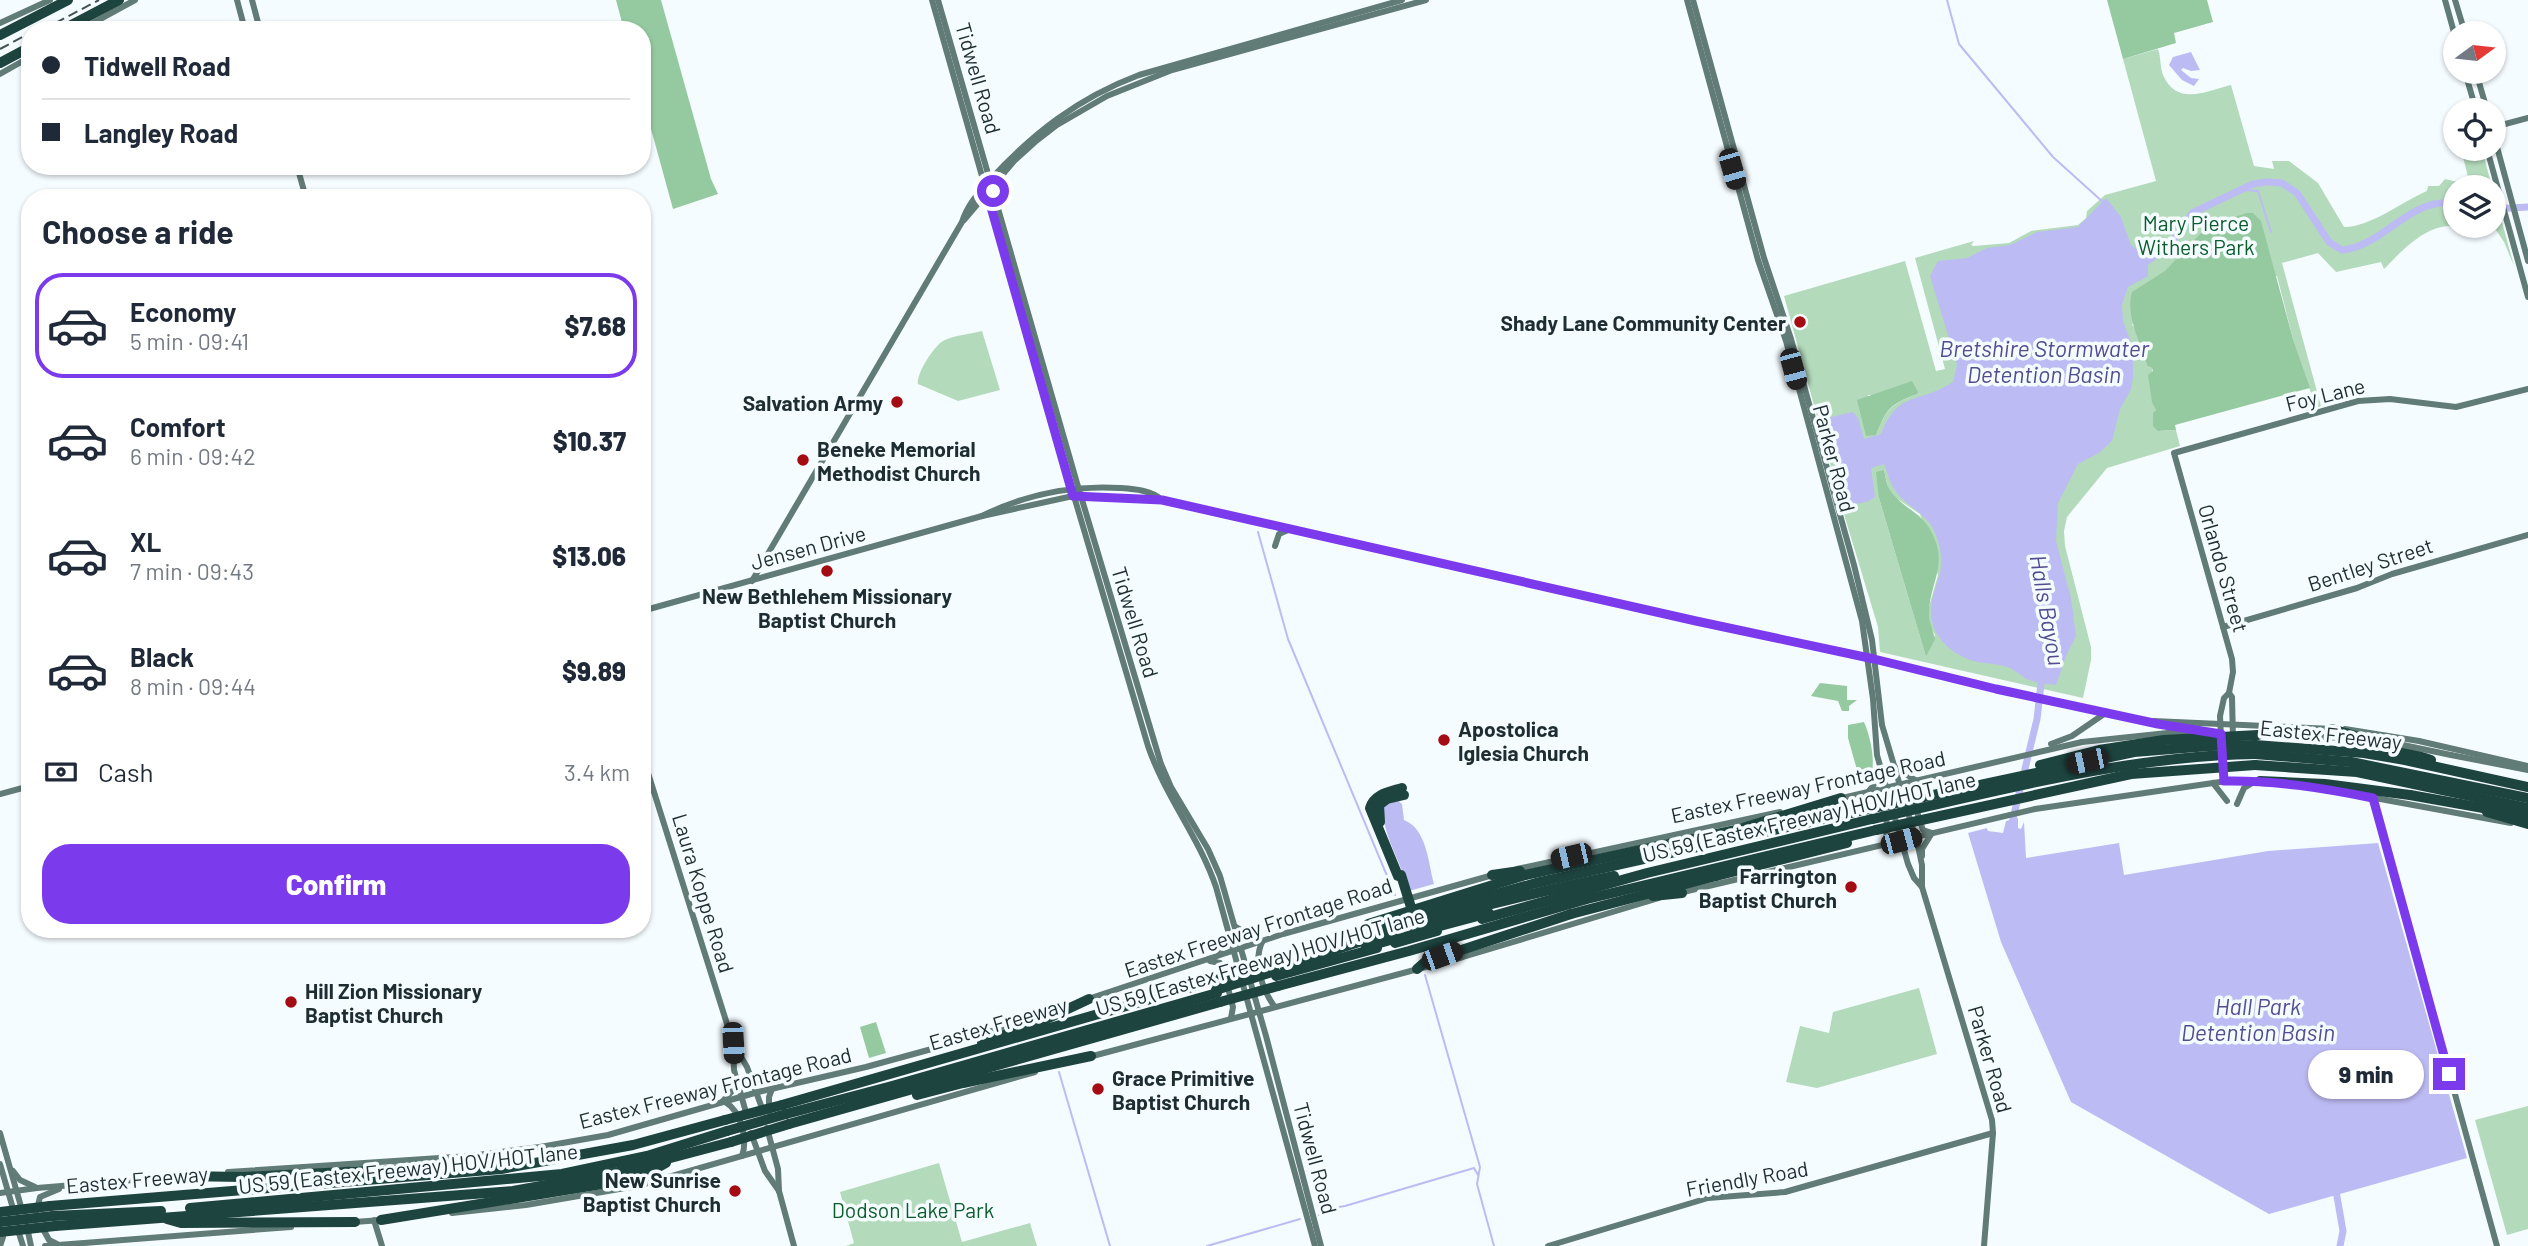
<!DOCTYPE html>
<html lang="en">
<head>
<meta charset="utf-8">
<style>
	:root { --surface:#fff; --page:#f6f6f7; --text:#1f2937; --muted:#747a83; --line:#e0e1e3; --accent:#7c3aed }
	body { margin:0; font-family:Barlow,sans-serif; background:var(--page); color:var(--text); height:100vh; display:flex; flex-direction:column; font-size:26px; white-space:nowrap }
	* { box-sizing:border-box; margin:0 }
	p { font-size:23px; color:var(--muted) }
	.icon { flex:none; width:38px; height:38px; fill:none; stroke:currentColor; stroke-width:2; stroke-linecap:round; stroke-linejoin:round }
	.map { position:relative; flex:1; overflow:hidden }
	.side { position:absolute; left:21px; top:189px; width:630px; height:749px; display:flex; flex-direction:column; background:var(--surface); border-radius:28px; box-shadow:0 2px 5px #0004 }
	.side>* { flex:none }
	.top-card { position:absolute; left:21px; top:21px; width:630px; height:154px; border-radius:28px; box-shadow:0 2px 5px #0004; display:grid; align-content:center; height:154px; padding:0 21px; background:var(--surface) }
	.needle { width:46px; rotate:75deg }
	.buttons { position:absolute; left:2443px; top:21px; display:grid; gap:14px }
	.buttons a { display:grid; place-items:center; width:63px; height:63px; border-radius:50%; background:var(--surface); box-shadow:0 2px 5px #0004; font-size:35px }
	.end { position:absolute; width:32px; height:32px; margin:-16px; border:9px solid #7c3aed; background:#fff; box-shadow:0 0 0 4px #fff }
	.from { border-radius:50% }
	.bubble { position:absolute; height:49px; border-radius:24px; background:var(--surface); box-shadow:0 2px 5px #0004; font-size:23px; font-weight:800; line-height:49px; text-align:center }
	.car { position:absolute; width:21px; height:42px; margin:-21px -10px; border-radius:9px; box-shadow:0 0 5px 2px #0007; background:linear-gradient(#222 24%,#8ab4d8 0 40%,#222 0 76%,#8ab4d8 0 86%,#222 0) }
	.top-card b { display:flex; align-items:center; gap:24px; height:66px; font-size:26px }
	.top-card b+b { border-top:2px solid var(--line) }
	.top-card i { width:18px; height:18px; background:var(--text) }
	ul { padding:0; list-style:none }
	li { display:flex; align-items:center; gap:21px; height:105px; margin:0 14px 10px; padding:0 7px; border:4px solid transparent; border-radius:28px }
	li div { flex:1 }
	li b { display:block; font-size:26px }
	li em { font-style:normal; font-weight:800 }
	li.active { border-color:var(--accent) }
	li>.icon { width:63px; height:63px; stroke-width:1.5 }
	h2 { padding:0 21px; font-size:32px; line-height:84px }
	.pay { display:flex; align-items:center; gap:18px; height:77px; padding:0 21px; font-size:26px }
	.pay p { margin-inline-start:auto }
	.button { display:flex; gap:14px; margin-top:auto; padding:14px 21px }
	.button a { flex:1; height:80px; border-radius:28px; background:var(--accent); color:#fff; font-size:28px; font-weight:800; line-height:80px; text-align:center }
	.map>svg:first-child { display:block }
</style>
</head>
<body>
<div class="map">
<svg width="2528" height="1246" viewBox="0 0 2528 1246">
	<rect width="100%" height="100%" fill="#f5fcff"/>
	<g fill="#b4dabc" fill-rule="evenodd">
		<path d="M2158 49C2161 57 2160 68 2163 75 2177 107 2207 91 2231 85L2254 166 2274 169 2272 161H2289L2318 183 2344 227C2371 227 2401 202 2427 191L2428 186H2439L2445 179 2470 185 2461 149H2482L2492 187H2455V226H2494V193L2514 266 2504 242 2496 230 2448 226C2422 228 2401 252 2384 269L2381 262 2336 272 2318 253 2282 263 2321 406 2316 408 2293 339 2277 276 2132 324 2137 332 2147 366 2152 368 2158 431 2176 430 2180 446 2107 468 2067 517 2064 531 2065 546 2091 647V660L2083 698 1880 652 1878 627 1843 511 1784 296 1905 261 1936 371 1945 369 1915 258 1974 241 1971 245 1974 246 2009 243 2031 231 2078 225 2086 218 2087 211 2105 195 2156 181 2123 59ZM1917 394C1890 405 1887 408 1876 435L1868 395ZM1884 470 1888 488 1896 498 1920 514 1938 575 1928 610 1930 626 1935 635 1926 657 1879 498Z"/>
		<path d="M982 331 1000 390 958 401 918 384C916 374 934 346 943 341 954 335 971 334 982 331Z"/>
		<polygon points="1919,988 1937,1054 1817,1088 1786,1082 1800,1026 1829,1033 1833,1012"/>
		<polygon points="2528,1106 2528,1229 2507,1235 2475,1120"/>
		<polygon points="939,1163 962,1242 1030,1223 1037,1246 846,1246 854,1243 840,1192"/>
	</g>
	<g fill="#95c9a0">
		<polygon points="616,0 661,0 711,179 718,194 673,209 642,96 642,30 624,30"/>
		<polygon points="2107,0 2207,0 2213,22 2174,33 2176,43 2123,59"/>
		<path d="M2247 213H2253L2261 221 2293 339 2310 388 2175 425 2176 430 2158 431 2153 426V413L2156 410 2152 402 2148 375 2153 371 2152 368 2147 366C2141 342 2125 317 2132 292L2165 271 2200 234 2215 223Z"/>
		<path d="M1912 381 1918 392 1917 394C1889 405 1887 408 1876 435L1866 436 1857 400Z"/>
		<path d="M1884 470C1886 477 1886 485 1890 490 1905 512 1926 511 1936 543 1945 568 1929 588 1929 613 1929 622 1933 630 1935 639L1926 657 1879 498 1876 472Z"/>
		<polygon points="1820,683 1847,686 1847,700 1857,700 1849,706 1849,711 1842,711 1838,701 1811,696"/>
		<path d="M1864 722C1871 738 1877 766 1869 782L1861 784 1848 738V725Z"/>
		<polygon points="876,1022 886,1053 869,1058 860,1027"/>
	</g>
	<g fill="#bdbbf3">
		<polygon points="2191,52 2200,70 2191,71 2183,68 2181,70 2191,78 2199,79 2194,86 2182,80 2169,65 2173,57"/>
		<path d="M2106 198 2121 217 2131 245 2142 253 2148 266V276L2128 287 2122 305 2123 321 2133 348V377L2131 389 2120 409 2112 441 2099 453 2078 464 2058 503 2056 541 2071 598 2076 636 2066 656 2056 685C2048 684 2037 683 2029 680 2022 677 2016 670 2007 667 1995 663 1982 664 1970 660 1948 652 1929 633 1931 608 1935 577 1949 571 1936 535 1929 515 1909 508 1897 493 1890 484 1888 474 1884 464L1871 468 1875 497C1866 504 1855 506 1846 500L1824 423 1827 418 1853 412 1858 418 1864 439 1881 434C1899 389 1918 405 1953 382L1957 365 1930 276 1938 261 1967 258 1987 248 2010 245 2037 232 2078 227Z"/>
		<path d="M1397 800 1402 804 1404 820C1427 829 1428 862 1434 884L1409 891C1401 862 1383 836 1382 806Z"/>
		<polygon points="2018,818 2018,828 2021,829 2024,822 2026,858 2119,843 2124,875 2268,851 2378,843 2467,1158 2269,1214 2071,1102 2001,942 1968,833 1987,828 1988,831 2003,833 2006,821"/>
	</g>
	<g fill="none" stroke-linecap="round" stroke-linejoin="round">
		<g stroke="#bdbbf3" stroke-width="2">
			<polyline points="1947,0 1959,44 2053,157 2104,203"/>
			<polyline points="2244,190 2258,191 2271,232"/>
			<polyline points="1258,532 1288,639 1395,895"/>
			<polyline points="1425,975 1480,1167 1477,1184 1494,1246"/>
			<polyline points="1059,1072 1110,1246"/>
			<polyline points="1319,1215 1327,1209 1345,1206 1474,1168 1478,1175"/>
			<polyline points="1207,1246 1300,1219"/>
		</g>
		<g stroke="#bdbbf3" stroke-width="7">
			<polyline points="2494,209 2528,207"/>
			<path d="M2139 267 2170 245 2192 213 2253 184 2266 182 2282 183 2297 193 2329 242 2342 250C2385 246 2411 195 2455 204"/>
			<polyline points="2011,827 2037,719 2042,675"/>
			<polyline points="2335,1185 2343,1231 2340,1246"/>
		</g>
		<g stroke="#617b76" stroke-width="6">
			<polyline points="237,0 245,30"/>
			<polyline points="252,0 260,30"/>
			<path d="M932 0 1047 405 1148 746C1165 796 1199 837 1216 887L1315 1246"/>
			<polyline points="938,0 1077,483 1161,764 1171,787 1208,849 1220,876 1266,1036 1321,1246"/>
			<polyline points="1687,0 1758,260 1786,341 1862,621 1873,699 1877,755 1908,864 1914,878 1922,887"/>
			<polyline points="1693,0 1764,258 1791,339 1854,565 1872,640 1882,725 1918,846 1922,865 1922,887 1992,1120 1993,1133 1984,1246"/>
			<polyline points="2445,0 2455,36"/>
			<polyline points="2455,0 2465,33"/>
			<polyline points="0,23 50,0"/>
			<polyline points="80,30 135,0"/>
			<polyline points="2465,72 2476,110"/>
			<polyline points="2476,72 2487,110"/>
			<polyline points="0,74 30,57"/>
			<polyline points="2494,127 2528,118"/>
			<polyline points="2494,136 2528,261"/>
			<polyline points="2487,149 2528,297"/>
			<polyline points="297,166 306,198"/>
			<polyline points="964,220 1014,161 1035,142 1057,125 1107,96 1172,70 1426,0"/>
			<path d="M982 516C1026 494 1071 485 1120 488 1134 489 1151 490 1162 500L1696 621 1874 659 1996 689 2158 724 2199 730"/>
			<polyline points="1275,546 1279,534 1288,530"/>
			<path d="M752 581 962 222C967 206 978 193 989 181 1033 133 1078 98 1139 75L1402 0"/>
			<polyline points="642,611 982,516 1073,496 1162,500"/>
			<polyline points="2223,627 2357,588 2392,574 2528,535"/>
			<polyline points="2229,693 2232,697 2233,739"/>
			<polyline points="2153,721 2334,729"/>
			<polyline points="2345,729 2419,741 2528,766"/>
			<polyline points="2221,737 2220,716 2224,698 2229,693 2233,672 2232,659 2174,453 2358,401 2390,399 2456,407 2528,389"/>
			<polyline points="2051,744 2072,736 2107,712"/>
			<polyline points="642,754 733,1043 747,1067 763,1111"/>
			<polyline points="2451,755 2528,770"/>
			<polyline points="1895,767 1915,780"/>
			<path d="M1917 781C1912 797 1917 814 1923 830L1932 833 1922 849V856"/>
			<polyline points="2213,783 2227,801"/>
			<polyline points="2315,787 2511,823"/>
			<path d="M1869 791C1888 802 1889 827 1885 846"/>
			<polyline points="1869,791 1878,779 1879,772"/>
			<polyline points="0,794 30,786"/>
			<polyline points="2373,798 2497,1246"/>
			<polyline points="1838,799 2082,742"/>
			<polyline points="2237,804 2244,788 2254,782"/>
			<polyline points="1517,869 1780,812"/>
			<polyline points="1679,893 2035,809 2220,782 2262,781"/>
			<polyline points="1236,927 1262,942"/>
			<path d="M1262 942C1253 962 1262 989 1274 1006"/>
			<polyline points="1216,956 1228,937"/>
			<polyline points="1210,961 1220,963 1223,969 1233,1007 1231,1018"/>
			<polyline points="1088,999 1283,934 1493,875"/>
			<polyline points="733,1045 734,1070 747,1116"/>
			<polyline points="1089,1057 1463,957 1659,898"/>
			<polyline points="722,1102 733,1090 734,1079"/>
			<path d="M725 1102C741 1111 748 1139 742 1156"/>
			<polyline points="769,1111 769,1097 772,1089"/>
			<polyline points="767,1128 778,1169 779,1191"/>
			<polyline points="0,1133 22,1210"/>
			<polyline points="751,1133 765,1171 779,1191 794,1246"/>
			<polyline points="0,1164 14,1212"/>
			<polyline points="13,1171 20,1180 35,1187"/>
			<polyline points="228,1172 470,1156 540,1147 608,1135 758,1092 866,1067 961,1041 1062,1008"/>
			<polyline points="0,1193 37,1188 182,1176"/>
			<polyline points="37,1210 40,1197 59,1189"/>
			<polyline points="452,1213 526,1205 637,1186 1035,1072"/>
			<polyline points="374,1220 382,1246"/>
			<polyline points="354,1222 382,1220"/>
			<polyline points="27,1227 31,1246"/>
			<polyline points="42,1227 49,1240 57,1244"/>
			<polyline points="18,1230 23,1246"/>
			<polyline points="0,1246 3,1237 1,1231"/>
			<polyline points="45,1246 291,1227"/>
			<polyline points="1548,1246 1708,1198 1785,1192 1993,1133"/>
		</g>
		<g stroke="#1e4440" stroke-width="10">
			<polyline points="62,30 119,0"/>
			<polyline points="0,35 68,0"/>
			<polyline points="0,63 30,47"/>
			<polyline points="2332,729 2365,739"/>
			<polyline points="2379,743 2431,760"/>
			<polyline points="2255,745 2364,753 2405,760 2528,787"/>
			<polyline points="2255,754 2351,762 2528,798"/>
			<polyline points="2255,765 2357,772 2528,808"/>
			<polyline points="2260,781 2325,784 2410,795"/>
			<polyline points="2487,812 2528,824"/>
			<polyline points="1380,822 1379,805 1387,799 1404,795"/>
			<polyline points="1645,849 1736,830 1841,798"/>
			<polyline points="1492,875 1520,871"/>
			<path d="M1398 876 1370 808C1374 794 1389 792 1402 788"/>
			<polyline points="1716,876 1847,843"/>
			<polyline points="1653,896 1682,893"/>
			<polyline points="1482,919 1647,873 1872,819"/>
			<polyline points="1368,924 1525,875"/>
			<polyline points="1395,943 1437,931"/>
			<polyline points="1272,961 1371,929 1536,883 1868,809"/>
			<path d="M1285 968C1391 927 1503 899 1614 876"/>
			<polyline points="1417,969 1425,962 1571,914"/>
			<polyline points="1276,976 1377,948"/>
			<polyline points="1278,986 1409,951 1587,899 1876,830"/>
			<polyline points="982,1043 1040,1022 1089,999"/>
			<polyline points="917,1095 963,1083 1091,1056"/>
			<polyline points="782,1105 1213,981"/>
			<polyline points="786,1114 892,1086 1217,993"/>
			<polyline points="789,1124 1220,1002"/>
			<polyline points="181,1176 243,1177 446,1167"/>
			<polyline points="50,1206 501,1169 633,1145 725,1120"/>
			<polyline points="190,1208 562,1174 647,1156 727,1131"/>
			<polyline points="53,1216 161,1211"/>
			<polyline points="167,1219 181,1223 355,1222"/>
			<polyline points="381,1220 602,1184 657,1168 666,1163"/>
			<polyline points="55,1226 513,1191 614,1173 731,1142"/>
		</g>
		<g stroke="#435256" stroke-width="2" stroke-dasharray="10 5" stroke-linecap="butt">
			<polyline points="42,30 99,0"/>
			<polyline points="0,49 30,33"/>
		</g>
		<g stroke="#617b76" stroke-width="6">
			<polyline points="2255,735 2351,738 2403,745 2451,755"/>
			<polyline points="2082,742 2177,732 2220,733"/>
		</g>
		<g stroke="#1e4440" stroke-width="10">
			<polyline points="2040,765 2099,750 2164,740 2258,735"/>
			<polyline points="2410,795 2528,816"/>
			<polyline points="1868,809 2134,752 2209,746 2255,745"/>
			<path d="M1872 819C1998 791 2125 756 2255 754"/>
			<polyline points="1876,830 2131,774 2255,765"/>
			<polyline points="1525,875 1645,849"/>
			<polyline points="1571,914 1716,876"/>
			<polyline points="1412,921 1418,928 1425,930 1489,913"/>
			<polyline points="1366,947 1404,936 1414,928 1414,917 1401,875"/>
			<polyline points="1213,981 1272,961"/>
			<polyline points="1216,990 1275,971"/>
			<polyline points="1220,1002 1278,986"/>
			<polyline points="725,1120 782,1105"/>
			<polyline points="727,1131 786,1114"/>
			<polyline points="731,1142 789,1124"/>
			<polyline points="0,1212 50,1206"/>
			<polyline points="0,1222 53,1216"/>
			<polyline points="0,1232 55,1226"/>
		</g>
	</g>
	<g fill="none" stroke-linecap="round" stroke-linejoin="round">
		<path stroke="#7c3aed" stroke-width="9" d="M993 191 990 180 985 186 1073 496 1162 500 1696 621 1874 659 1996 689 2158 724 2221 734 2224 781C2274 780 2323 788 2373 798L2449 1074"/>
	</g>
	<g fill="#a40c13" stroke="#f5fcff" stroke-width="2.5">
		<circle cx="1800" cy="322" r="7"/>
		<circle cx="897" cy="402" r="7"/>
		<circle cx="803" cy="460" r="7"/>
		<circle cx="827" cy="571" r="7"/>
		<circle cx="1444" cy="740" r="7"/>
		<circle cx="1851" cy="887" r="7"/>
		<circle cx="291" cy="1002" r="7"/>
		<circle cx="1098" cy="1089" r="7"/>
		<circle cx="735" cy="1191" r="7"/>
	</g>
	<g text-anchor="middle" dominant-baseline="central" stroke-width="7" stroke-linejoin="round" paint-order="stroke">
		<g font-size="21" fill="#1d2d32" stroke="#f5fcff">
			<text transform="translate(979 78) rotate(74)">Tidwell Road</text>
			<text transform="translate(2325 394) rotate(-14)">Foy Lane</text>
			<text transform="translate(1835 458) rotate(75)">Parker Road</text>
			<text transform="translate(808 547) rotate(-15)">Jensen Drive</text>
			<text transform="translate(2370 564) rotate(-18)">Bentley Street</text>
			<text transform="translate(2224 568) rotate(74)">Orlando Street</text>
			<text transform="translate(1136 622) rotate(73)">Tidwell Road</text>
			<text transform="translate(2331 734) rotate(6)">Eastex Freeway</text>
			<text transform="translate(1808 786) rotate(-12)">Eastex Freeway Frontage Road</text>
			<text transform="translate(1809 816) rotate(-13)">US 59 (Eastex Freeway) HOV/HOT lane</text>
			<text transform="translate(704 893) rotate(73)">Laura Koppe Road</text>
			<text transform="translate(1258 927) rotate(-18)">Eastex Freeway Frontage Road</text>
			<text transform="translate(1260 961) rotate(-16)">US 59 (Eastex Freeway) HOV/HOT lane</text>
			<text transform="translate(998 1023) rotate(-16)">Eastex Freeway</text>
			<text transform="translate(1991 1059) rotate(74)">Parker Road</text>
			<text transform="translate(715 1087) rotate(-14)">Eastex Freeway Frontage Road</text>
			<text transform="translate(1316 1158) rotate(75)">Tidwell Road</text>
			<text transform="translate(408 1168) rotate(-6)">US 59 (Eastex Freeway) HOV/HOT lane</text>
			<text transform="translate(1747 1178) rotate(-10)">Friendly Road</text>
			<text transform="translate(137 1179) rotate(-5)">Eastex Freeway</text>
		</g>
		<g font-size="21" fill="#0a5c2b" stroke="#f5fcff">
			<text x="2196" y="222">Mary Pierce<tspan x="2196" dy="24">Withers Park</tspan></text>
			<text x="913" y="1209">Dodson Lake Park</text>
		</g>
		<g font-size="21" font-weight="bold" fill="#1d2d32" stroke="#f5fcff" text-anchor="end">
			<text x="1786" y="322">Shady Lane Community Center</text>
			<text x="883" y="402">Salvation Army</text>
			<text x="817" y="448" text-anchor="start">Beneke Memorial<tspan x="817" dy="24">Methodist Church</tspan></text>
			<text x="827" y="595" text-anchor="middle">New Bethlehem Missionary<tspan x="827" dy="24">Baptist Church</tspan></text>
			<text x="1458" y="728" text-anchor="start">Apostolica<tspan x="1458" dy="24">Iglesia Church</tspan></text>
			<text x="1837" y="875">Farrington<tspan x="1837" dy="24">Baptist Church</tspan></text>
			<text x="305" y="990" text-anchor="start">Hill Zion Missionary<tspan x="305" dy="24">Baptist Church</tspan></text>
			<text x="1112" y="1077" text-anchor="start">Grace Primitive<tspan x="1112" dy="24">Baptist Church</tspan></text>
			<text x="721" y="1179">New Sunrise<tspan x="721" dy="24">Baptist Church</tspan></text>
		</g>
		<g font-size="23" font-style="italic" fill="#534c90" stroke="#f5fcff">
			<text x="2044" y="348">Bretshire Stormwater<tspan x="2044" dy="26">Detention Basin</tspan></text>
			<text transform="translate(2048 610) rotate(80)">Halls Bayou</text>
			<text x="2258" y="1006">Hall Park<tspan x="2258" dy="26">Detention Basin</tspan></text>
		</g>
	</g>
</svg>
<div class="buttons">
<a><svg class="needle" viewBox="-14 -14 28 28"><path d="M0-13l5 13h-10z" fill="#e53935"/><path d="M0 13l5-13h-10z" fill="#747a83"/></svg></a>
<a><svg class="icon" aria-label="locate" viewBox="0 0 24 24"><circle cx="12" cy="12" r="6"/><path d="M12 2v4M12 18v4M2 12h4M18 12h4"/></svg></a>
<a><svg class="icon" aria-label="layers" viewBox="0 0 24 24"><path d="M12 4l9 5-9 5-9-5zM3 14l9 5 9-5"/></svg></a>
</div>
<i class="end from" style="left:993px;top:191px"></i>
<i class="end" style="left:2449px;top:1074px"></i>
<div class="bubble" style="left:2308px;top:1050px;width:116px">9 min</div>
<i class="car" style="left:1732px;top:169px;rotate:164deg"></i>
<i class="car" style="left:1793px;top:369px;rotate:165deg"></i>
<i class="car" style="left:2087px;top:761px;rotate:258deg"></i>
<i class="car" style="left:1901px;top:841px;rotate:75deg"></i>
<i class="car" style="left:1571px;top:856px;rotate:257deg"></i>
<i class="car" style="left:1442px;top:956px;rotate:70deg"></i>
<i class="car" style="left:733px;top:1043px;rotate:177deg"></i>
<div class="top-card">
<b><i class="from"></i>Tidwell Road</b>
<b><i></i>Langley Road</b>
</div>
<section class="side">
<h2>Choose a ride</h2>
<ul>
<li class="active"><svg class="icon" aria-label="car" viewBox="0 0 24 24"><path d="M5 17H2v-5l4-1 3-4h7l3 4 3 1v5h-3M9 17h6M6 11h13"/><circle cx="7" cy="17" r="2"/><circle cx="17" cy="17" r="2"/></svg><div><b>Economy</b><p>5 min · 09:41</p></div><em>$7.68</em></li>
<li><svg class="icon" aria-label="car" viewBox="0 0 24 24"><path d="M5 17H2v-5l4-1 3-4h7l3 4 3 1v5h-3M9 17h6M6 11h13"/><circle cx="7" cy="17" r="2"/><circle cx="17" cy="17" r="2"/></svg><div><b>Comfort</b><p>6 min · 09:42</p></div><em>$10.37</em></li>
<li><svg class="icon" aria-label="car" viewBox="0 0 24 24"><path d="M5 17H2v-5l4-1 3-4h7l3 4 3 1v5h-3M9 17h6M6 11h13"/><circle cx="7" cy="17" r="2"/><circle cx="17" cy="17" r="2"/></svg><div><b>XL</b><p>7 min · 09:43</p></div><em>$13.06</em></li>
<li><svg class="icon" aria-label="car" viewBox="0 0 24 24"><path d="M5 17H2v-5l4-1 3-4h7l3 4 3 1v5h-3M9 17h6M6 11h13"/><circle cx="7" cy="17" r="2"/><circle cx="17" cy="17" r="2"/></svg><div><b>Black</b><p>8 min · 09:44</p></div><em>$9.89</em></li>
</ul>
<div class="pay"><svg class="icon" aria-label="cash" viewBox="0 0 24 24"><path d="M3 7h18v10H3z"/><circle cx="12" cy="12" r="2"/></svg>Cash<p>3.4 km</p></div>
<div class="button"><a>Confirm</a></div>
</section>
</div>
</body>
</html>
